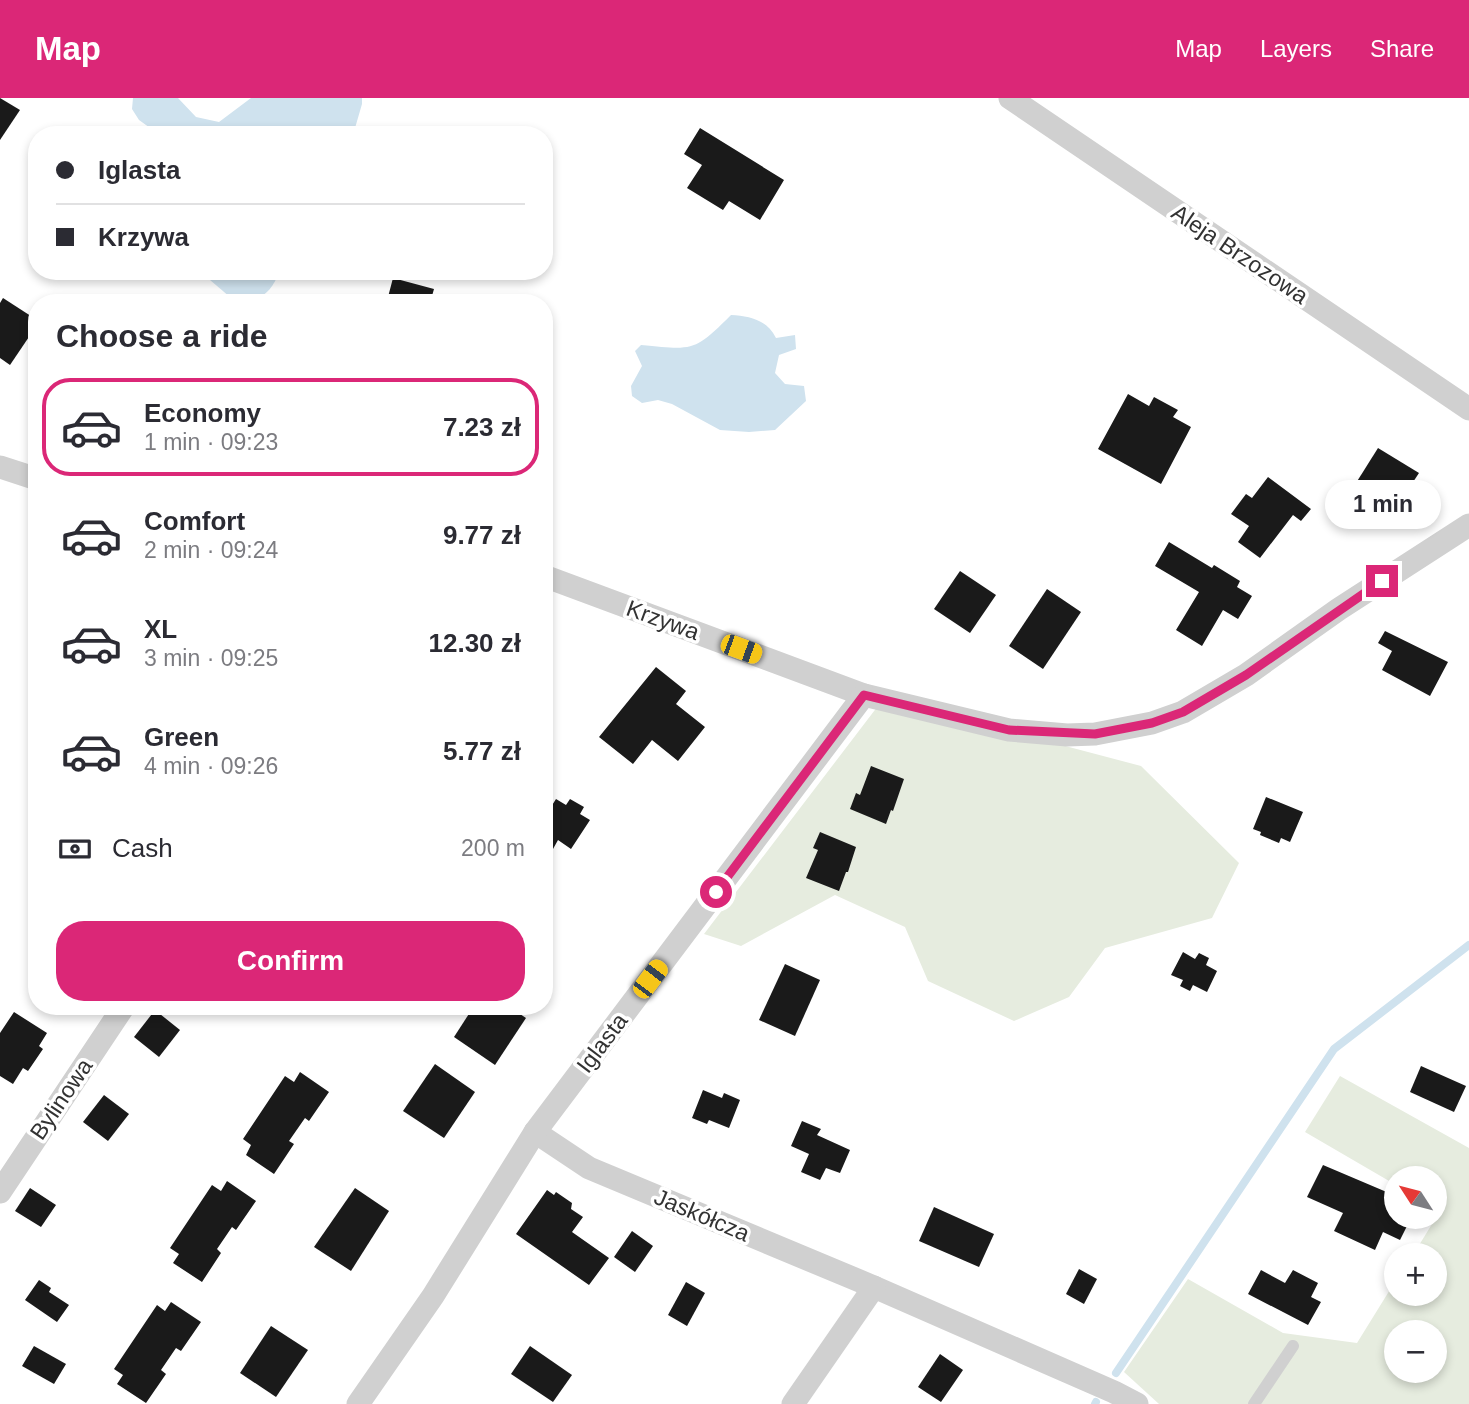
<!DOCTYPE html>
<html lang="en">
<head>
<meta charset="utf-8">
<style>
	:root { --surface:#fff; --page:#f2f2f3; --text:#2b2b33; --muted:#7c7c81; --line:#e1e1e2; --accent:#db2777 }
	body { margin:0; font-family:Helvetica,sans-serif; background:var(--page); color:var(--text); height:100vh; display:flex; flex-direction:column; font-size:26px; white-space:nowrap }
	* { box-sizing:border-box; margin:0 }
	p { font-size:23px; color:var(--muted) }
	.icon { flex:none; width:38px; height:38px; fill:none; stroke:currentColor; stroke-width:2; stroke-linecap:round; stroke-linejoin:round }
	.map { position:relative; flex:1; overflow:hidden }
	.drawer { position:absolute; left:28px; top:196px; width:525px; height:721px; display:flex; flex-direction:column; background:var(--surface); border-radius:28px; box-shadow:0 4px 10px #0003 }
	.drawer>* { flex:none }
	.banner { position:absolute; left:28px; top:28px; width:525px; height:154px; border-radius:28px; box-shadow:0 4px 10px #0003; display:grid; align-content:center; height:154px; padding:0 28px; background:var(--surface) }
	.needle { width:46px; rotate:306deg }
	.buttons { position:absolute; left:1384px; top:1068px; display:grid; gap:14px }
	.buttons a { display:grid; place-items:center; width:63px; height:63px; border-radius:50%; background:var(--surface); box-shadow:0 4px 10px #0003; font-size:35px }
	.end { position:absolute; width:32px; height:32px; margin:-16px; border:9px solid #db2777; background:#fff; box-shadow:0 0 0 4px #fff }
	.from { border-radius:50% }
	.bubble { position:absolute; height:49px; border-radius:24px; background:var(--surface); box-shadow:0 4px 10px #0003; font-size:23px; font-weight:700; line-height:49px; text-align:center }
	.car { position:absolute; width:21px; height:42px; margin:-21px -10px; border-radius:9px; box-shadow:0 0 5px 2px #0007; background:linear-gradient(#f5c518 24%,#345 0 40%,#f5c518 0 76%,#345 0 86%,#f5c518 0) }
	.banner b { display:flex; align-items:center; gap:24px; height:66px; font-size:26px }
	.banner b+b { border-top:2px solid var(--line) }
	.banner i { width:18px; height:18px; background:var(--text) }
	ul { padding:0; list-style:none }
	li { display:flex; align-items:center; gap:21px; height:98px; margin:0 14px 10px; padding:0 14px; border:4px solid transparent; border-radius:28px }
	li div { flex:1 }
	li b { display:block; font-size:26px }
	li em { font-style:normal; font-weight:700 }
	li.on { border-color:var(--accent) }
	li>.icon { width:63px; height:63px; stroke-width:1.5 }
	h2 { padding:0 28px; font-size:32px; line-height:84px }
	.pay { display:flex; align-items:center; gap:18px; height:77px; padding:0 28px; font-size:26px }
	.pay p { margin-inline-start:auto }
	.action { display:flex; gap:14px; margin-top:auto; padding:14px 28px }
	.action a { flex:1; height:80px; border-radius:28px; background:var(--accent); color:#fff; font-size:28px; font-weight:700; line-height:80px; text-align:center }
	header { display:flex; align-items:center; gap:42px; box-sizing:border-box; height:98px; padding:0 35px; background:var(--accent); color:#fff }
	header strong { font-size:33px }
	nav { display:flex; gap:38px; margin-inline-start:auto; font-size:24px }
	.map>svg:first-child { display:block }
</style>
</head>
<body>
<header>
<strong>Map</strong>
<nav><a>Map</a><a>Layers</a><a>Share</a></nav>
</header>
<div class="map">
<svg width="1469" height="1306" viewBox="0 0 1469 1306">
	<rect width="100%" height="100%" fill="#fff"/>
	<g fill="#e6ecdf" fill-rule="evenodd">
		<polygon points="884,600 1141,668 1239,765 1212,820 1105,850 1069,899 1014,923 928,883 905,829 835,797 741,848 704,836"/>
		<path d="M1340 978 1469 1050V1306H1159L1124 1274 1188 1181 1283 1235 1357 1245 1396 1182V1195H1435V1157H1413L1440 1113 1435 1110V1080H1396V1087L1305 1034ZM1396 1234H1435V1272H1396Z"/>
	</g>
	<g fill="#cfe2ee">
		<polygon points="133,0 178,0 196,19 219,24 251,0 362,0 362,6 353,37 160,37 139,22 132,11"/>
		<path d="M205 173H279C273 194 258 205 237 205L210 182Z"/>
		<path d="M731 217C750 218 767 222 776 240L795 237 796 251 779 257 775 275 785 286 804 288 806 303 775 332 749 334 720 332 672 306 658 302 642 305 632 298 631 288 642 268 635 253 641 247C694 252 694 254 731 217Z"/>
	</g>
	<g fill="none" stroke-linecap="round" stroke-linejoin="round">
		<g stroke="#cfe2ee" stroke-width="8">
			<polyline points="1116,1275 1334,951 1469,847"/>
			<polyline points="1095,1306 1096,1304"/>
		</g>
	</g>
	<g fill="#1a1a1a">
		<polygon points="0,0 20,12 0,42"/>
		<polygon points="700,30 784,82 760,122 729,103 723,112 687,90 702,67 684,56"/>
		<polygon points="393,180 434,191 430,205 381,205 383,198 388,199"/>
		<polygon points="3,200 37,222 37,227 10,267 0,260 0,205"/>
		<polygon points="1128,296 1149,308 1154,299 1178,312 1173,319 1191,329 1161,386 1098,351"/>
		<polygon points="1378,350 1419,375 1396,410 1356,385"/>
		<polygon points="1268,379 1311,411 1301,423 1293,417 1260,460 1238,444 1249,428 1231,416 1246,396 1252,400"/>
		<polygon points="1169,444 1212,470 1214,467 1240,483 1237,489 1252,498 1238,521 1223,512 1202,548 1176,532 1199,494 1155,468"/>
		<polygon points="960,473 996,497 970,535 934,511"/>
		<polygon points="1047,491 1081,514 1043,571 1009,548"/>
		<polygon points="1385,533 1448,564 1430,598 1382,572 1392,553 1378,545"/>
		<polygon points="656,569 686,593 676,606 705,629 678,663 652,642 633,666 599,639"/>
		<polygon points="871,668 904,681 893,713 891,712 886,726 850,711 856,695 860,697"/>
		<polygon points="1266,699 1303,714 1290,744 1281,740 1279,745 1260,737 1261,734 1253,731"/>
		<polygon points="556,701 566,707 570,701 584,709 580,716 590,722 571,751 558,742 553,751 544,745 548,736 544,733 544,720"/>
		<polygon points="820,734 856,749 848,774 846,774 839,793 806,780 818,752 813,750"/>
		<polygon points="1183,854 1195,861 1199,855 1209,860 1206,867 1217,873 1207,894 1193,887 1190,893 1180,888 1183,882 1171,877"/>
		<polygon points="785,866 820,882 795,938 759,922"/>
		<polygon points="474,908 508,908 526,920 495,967 454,939"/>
		<polygon points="155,912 180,932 159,959 134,939"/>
		<polygon points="14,914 47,935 39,948 43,951 28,973 23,970 13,986 0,978 0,935"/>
		<polygon points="435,966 475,994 444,1040 403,1013"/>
		<polygon points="1421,968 1466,988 1454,1014 1410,994"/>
		<polygon points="300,974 329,994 309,1023 305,1020 289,1043 294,1046 274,1076 246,1057 251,1047 243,1041 285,978 294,984"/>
		<polygon points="703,992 722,1000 724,995 740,1002 729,1030 709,1022 707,1026 692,1020"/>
		<polygon points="104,997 129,1016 108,1043 83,1024"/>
		<polygon points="802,1023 821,1031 817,1037 850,1052 840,1075 826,1070 820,1082 801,1074 809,1056 791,1048"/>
		<polygon points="1323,1067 1396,1098 1392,1114 1396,1118 1410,1122 1400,1142 1383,1134 1375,1152 1334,1133 1343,1115 1307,1099"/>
		<polygon points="227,1083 256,1103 236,1132 232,1129 217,1151 221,1155 202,1184 173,1165 179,1156 170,1150 212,1087 221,1093"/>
		<polygon points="30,1090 56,1107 41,1129 15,1113"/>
		<polygon points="355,1090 389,1113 351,1173 314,1149"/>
		<polygon points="547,1092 554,1097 556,1094 572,1105 571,1111 583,1119 572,1134 609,1160 589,1187 516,1136"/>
		<polygon points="934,1109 994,1136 979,1169 919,1143"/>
		<polygon points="632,1133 653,1148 635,1174 614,1159"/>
		<polygon points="1079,1171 1097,1181 1084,1206 1066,1196"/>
		<polygon points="1261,1172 1285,1185 1293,1172 1318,1185 1311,1199 1321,1204 1308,1227 1248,1196"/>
		<polygon points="39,1182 51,1190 49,1194 69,1207 57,1224 25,1202"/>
		<polygon points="686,1184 705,1195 687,1228 668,1217"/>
		<polygon points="171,1204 201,1224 181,1253 176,1250 161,1272 166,1276 146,1305 117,1286 123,1277 114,1271 157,1207 165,1213"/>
		<polygon points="271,1228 308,1252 276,1299 240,1275"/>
		<polygon points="34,1248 66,1266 54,1286 22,1268"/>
		<polygon points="530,1248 572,1277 553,1304 511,1276"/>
		<polygon points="940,1256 963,1272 941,1304 918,1289"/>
	</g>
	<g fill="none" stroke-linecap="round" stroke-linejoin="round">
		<polyline stroke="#d0d0d0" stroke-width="12" points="1254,1306 1293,1248"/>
		<g stroke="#d0d0d0" stroke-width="23">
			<polyline points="1010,0 1469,311"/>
			<polyline points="0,369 37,381"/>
			<polyline points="544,478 864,597 1009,632 1067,637 1095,636 1152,625 1183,614 1246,577 1339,511 1469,427"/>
			<polyline points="535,1034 589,1070 874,1189 1114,1294 1137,1306"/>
			<polyline points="0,1094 124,908"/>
			<polyline points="358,1306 433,1198 535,1034 864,597"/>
			<polyline points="793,1306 874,1189"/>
		</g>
	</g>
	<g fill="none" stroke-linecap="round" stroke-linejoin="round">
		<polyline stroke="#db2777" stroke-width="9" points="716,794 864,597 1009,632 1095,636 1152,625 1183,614 1246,577 1382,483"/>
	</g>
	<g text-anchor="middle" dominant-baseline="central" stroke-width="7" stroke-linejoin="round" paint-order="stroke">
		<g font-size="23" fill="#333" stroke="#fff">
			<text transform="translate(1240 156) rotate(34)">Aleja Brzozowa</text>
			<text transform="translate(663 522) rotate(20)">Krzywa</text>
			<text transform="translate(602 945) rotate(-53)">Iglasta</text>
			<text transform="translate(61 1001) rotate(-56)">Bylinowa</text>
			<text transform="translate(702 1117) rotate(23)">Jaskółcza</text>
		</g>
	</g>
</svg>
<div class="buttons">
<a><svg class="needle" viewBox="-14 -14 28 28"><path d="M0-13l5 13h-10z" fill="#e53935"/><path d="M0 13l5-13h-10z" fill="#7c7c81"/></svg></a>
<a>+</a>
<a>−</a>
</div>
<i class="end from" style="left:716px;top:794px"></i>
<i class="end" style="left:1382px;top:483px"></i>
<div class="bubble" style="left:1325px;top:382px;width:116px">1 min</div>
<i class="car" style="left:741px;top:551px;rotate:110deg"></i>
<i class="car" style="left:650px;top:881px;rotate:37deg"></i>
<div class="banner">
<b><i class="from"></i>Iglasta</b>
<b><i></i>Krzywa</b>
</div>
<section class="drawer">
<h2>Choose a ride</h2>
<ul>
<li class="on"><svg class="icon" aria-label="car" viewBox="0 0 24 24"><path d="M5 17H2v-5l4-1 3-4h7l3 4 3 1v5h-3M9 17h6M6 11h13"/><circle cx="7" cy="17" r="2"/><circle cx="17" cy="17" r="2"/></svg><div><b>Economy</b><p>1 min · 09:23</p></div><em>7.23 zł</em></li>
<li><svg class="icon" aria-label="car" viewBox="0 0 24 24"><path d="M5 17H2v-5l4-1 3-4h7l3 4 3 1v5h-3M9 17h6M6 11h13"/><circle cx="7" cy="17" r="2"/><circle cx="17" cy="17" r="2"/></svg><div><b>Comfort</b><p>2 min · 09:24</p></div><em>9.77 zł</em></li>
<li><svg class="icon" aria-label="car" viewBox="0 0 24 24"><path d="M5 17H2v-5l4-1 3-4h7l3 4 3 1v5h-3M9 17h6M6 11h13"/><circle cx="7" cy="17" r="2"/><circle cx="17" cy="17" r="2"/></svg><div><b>XL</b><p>3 min · 09:25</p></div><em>12.30 zł</em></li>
<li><svg class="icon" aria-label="car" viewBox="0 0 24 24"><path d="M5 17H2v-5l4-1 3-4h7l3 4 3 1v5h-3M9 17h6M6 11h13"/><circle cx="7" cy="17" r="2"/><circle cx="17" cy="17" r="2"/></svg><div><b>Green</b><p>4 min · 09:26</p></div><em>5.77 zł</em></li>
</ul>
<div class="pay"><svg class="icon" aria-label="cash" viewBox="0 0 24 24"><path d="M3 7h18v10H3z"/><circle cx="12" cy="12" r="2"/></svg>Cash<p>200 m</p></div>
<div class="action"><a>Confirm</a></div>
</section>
</div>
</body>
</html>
